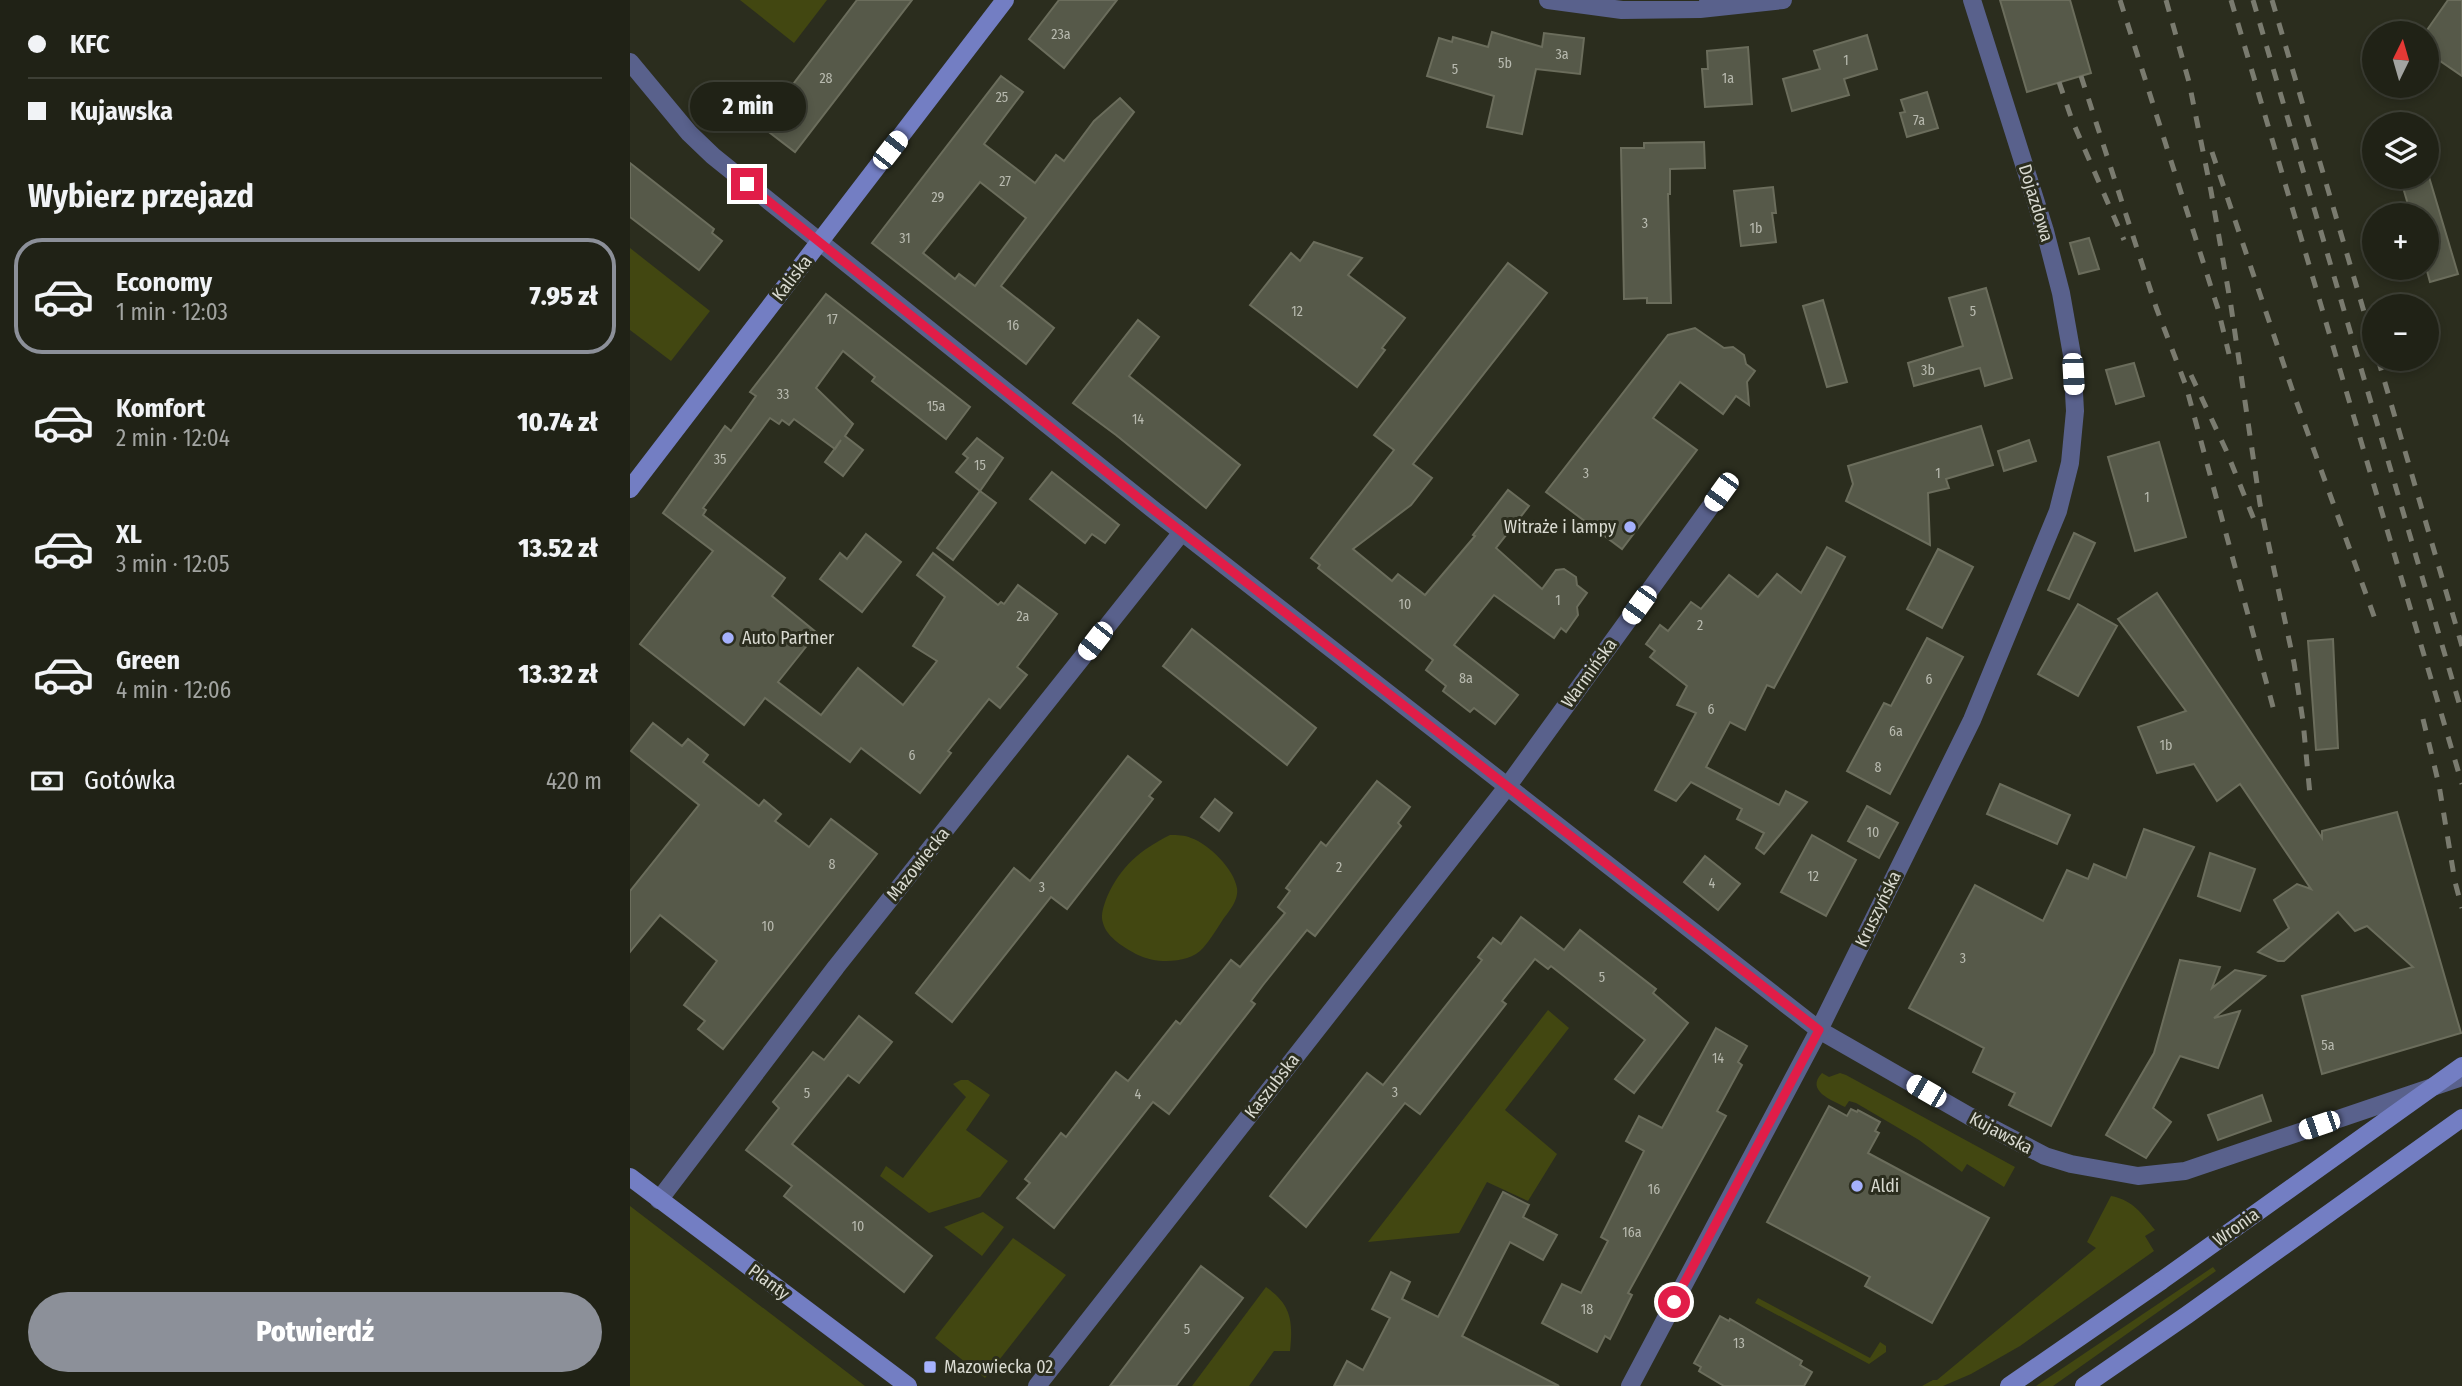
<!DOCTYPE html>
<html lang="pl">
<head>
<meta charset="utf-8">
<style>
	:root { --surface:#202216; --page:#282a1f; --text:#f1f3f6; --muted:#a2a4a1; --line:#3d3f35; --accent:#8c9099 }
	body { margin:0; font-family:"Fira Sans Condensed",sans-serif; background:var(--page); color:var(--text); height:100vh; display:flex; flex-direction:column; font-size:26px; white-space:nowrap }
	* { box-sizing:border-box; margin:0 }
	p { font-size:23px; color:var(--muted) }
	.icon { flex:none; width:38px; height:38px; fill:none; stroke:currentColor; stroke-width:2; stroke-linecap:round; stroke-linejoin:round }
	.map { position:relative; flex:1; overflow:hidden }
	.sheet { display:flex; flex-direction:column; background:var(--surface); width:630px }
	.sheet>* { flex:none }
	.banner { display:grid; align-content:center; height:154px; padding:0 28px; background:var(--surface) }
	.needle { width:46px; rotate:5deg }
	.tools { position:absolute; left:1732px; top:21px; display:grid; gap:14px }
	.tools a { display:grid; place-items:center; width:77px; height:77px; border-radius:50%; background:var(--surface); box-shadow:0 4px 10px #0003,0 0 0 2px var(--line); font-size:35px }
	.end { position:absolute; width:32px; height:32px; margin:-16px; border:9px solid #e11d48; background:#fff; box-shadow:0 0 0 4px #fff }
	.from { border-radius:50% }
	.bubble { position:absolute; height:49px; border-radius:24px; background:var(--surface); box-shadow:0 4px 10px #0003,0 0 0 2px var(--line); font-size:23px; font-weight:800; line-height:49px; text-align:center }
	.car { position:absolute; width:21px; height:42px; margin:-21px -10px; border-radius:9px; box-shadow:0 0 5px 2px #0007; background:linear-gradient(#fff 24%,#345 0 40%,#fff 0 76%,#345 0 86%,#fff 0) }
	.banner b { display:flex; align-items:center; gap:24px; height:66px; font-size:26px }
	.banner b+b { border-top:2px solid var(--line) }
	.banner i { width:18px; height:18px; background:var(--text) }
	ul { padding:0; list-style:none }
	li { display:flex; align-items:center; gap:21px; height:116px; margin:0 14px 10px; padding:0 14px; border:4px solid transparent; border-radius:28px }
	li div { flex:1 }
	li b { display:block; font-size:26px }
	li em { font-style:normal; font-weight:800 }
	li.current { border-color:var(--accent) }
	li>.icon { width:63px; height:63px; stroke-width:1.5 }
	h2 { padding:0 28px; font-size:32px; line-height:84px }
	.pay { display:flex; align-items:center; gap:18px; height:77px; padding:0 28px; font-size:26px }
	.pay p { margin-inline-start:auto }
	.primary-button { display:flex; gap:14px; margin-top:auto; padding:14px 28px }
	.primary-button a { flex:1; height:80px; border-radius:42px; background:var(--accent); color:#fff; font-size:28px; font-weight:800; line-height:80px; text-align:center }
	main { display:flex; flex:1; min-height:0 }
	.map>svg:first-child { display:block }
</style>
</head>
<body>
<main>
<section class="sheet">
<div class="banner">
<b><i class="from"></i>KFC</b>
<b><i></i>Kujawska</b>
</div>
<h2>Wybierz przejazd</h2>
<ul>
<li class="current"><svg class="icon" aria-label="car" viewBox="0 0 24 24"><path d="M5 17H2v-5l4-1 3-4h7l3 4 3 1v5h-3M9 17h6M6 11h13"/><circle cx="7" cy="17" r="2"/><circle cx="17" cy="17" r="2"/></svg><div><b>Economy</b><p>1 min · 12:03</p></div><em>7.95 zł</em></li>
<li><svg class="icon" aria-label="car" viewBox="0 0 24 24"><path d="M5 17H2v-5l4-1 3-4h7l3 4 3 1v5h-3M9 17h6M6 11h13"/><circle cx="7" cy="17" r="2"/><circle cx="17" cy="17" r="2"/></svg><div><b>Komfort</b><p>2 min · 12:04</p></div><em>10.74 zł</em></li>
<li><svg class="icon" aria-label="car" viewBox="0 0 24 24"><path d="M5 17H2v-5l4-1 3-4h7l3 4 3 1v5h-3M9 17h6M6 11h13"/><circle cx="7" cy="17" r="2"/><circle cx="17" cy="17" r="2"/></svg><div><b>XL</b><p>3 min · 12:05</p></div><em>13.52 zł</em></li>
<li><svg class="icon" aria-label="car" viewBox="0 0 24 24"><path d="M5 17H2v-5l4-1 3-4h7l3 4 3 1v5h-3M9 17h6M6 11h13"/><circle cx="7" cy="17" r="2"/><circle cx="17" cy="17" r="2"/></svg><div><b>Green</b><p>4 min · 12:06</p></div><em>13.32 zł</em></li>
</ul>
<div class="pay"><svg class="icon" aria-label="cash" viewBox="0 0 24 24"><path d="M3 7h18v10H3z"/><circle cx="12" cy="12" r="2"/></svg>Gotówka<p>420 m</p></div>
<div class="primary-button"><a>Potwierdź</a></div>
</section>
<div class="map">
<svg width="1832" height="1386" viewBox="0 0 1832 1386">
	<rect width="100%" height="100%" fill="#2b2d1e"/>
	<g fill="#424711">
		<polygon points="110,0 197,0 164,43"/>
		<polygon points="0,248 80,311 41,361 0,330"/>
		<path d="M540 835C547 835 555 835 561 838 579 844 604 869 607 888 609 901 598 912 592 921 586 930 580 940 573 948 559 964 526 964 508 955 495 948 477 938 473 923 470 915 474 905 477 897 491 866 510 850 540 835Z"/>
		<polygon points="918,1010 939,1028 875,1110 927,1154 898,1201 857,1182 829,1233 738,1242"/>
		<path d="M1192 1073 1199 1077 1210 1073 1216 1075 1385 1167 1374 1187 1337 1164 1332 1172 1289 1140 1226 1103 1219 1101 1215 1107C1202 1100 1175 1091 1192 1073Z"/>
		<polygon points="331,1080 338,1080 360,1095 336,1130 378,1161 350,1197 299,1213 250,1176 256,1166 273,1178 336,1097 323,1084"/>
		<path d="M1481 1196C1503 1200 1512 1214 1525 1230L1515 1236 1524 1251 1390 1346 1341 1374 1313 1386H1292L1303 1380H1307L1466 1248 1457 1242Z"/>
		<polygon points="0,1206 235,1386 0,1386"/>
		<polygon points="353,1212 374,1227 352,1256 314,1227"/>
		<polygon points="383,1238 436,1275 355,1378 305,1338"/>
		<polygon points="1583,1267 1586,1271 1423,1386 1406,1386"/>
		<path d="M636 1287C662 1305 663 1322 660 1351H644L619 1386H562Z"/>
		<polygon points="1128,1298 1240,1358 1250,1342 1256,1346 1256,1352 1239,1364 1125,1303"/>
	</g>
	<g fill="#565949" stroke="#6b6d5c" stroke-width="2" fill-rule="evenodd">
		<polygon points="227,0 282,0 165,152 135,129 143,118 139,116"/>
		<polygon points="429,0 487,0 434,68 399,39"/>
		<polygon points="1370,0 1440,0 1461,73 1397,92"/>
		<polygon points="1818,0 1832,0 1832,76 1797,52 1797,30"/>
		<polygon points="862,32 912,47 914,33 954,38 950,74 906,69 892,134 857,127 864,96 797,76 809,38 822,42 823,37 858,47"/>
		<polygon points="1237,35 1247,69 1214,79 1219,95 1162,111 1153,79 1190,69 1184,51"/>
		<polygon points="1118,47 1122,104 1075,107 1072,69 1078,69 1077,51"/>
		<path d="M371 76 393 92 354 144 405 183 426 155 434 161 464 121 490 98 504 112 371 286 424 328 396 364 242 243ZM350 182 396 218 345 286 329 274 325 279 293 253Z"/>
		<polygon points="1297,92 1308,128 1277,137 1270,113 1275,112 1271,100"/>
		<polygon points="1074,142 1075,168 1040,169 1040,194 1038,194 1041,303 1017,303 1017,298 994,299 991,148 1014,148 1014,143"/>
		<polygon points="0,163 84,229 82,233 92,241 69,270 0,217"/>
		<polygon points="1770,177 1799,177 1828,274 1800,282 1797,271 1797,215 1781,215"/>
		<polygon points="1143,187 1146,213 1142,213 1146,242 1111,246 1104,191"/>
		<polygon points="1459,238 1469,269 1449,274 1440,243"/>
		<polygon points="684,242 732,258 718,275 775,318 752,348 755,350 727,387 620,305 661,253 670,261"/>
		<polygon points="878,263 917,293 783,464 802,478 781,505 723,549 762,581 768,574 795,595 845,536 843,535 878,490 899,506 866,548 912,589 926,570 934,569 946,577 947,585 957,593 947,607 948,615 936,632 931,628 924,638 864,595 824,645 888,695 865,724 844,708 840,712 813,691 816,686 796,670 803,660 688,568 690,565 681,558 764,450 744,435"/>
		<polygon points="1356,288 1382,378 1355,386 1350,368 1284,386 1278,363 1333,346 1319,298"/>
		<polygon points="196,294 340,407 316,439 242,381 245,377 213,351 186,388 223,424 215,436 233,450 213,476 195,462 211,440 205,449 164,419 159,425 152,420 149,424 140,418 73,508 76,510 73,515 155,578 142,596 187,633 148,682 191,715 228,668 273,705 307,661 283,646 315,597 287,575 303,553 368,605 371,602 374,604 388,585 427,614 387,667 397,675 370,708 359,699 318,751 321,753 290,793 231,748 220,762 135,698 114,725 10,644 83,551 33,513 95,426 101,431 126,396 120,392"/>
		<polygon points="1193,300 1217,382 1197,387 1173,306"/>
		<polygon points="508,320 529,337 499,376 610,465 576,508 486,435 443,403"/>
		<polygon points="1065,328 1094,348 1103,347 1114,355 1116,364 1125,371 1117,382 1119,405 1106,396 1093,414 1050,382 1023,418 1067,450 992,549 916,492 1038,335"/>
		<polygon points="1504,363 1514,396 1486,404 1476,370"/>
		<polygon points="1351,426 1363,465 1316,479 1319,488 1298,493 1300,545 1216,501 1223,484 1218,466"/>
		<polygon points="347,438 373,458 350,491 326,472 338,458 333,454"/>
		<polygon points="1399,440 1406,461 1374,471 1368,451"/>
		<polygon points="1529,442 1556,537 1505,551 1478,457"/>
		<polygon points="422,472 489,525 475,543 462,534 455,543 400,499"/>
		<polygon points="350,491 366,503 323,560 307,548"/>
		<polygon points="1444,533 1465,543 1439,599 1418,590"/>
		<polygon points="236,534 271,562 232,612 190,579 210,553 217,559"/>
		<polygon points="1197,547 1215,557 1200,585 1144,688 1137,685 1115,730 1100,722 1076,767 1149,805 1156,791 1177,802 1134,854 1126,848 1134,833 1107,819 1112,809 1061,782 1046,801 1025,790 1066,713 1047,705 1057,686 1020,657 1025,651 1016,644 1030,625 1038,631 1061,602 1071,609 1099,575 1128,597 1147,574 1171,593"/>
		<polygon points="1308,549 1343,567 1312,628 1277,609"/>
		<polygon points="1527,593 1692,838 1692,831 1767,812 1831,1033 1692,1074 1672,996 1783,967 1737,926 1725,931 1708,912 1654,961 1648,961 1628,952 1659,928 1644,900 1667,884 1681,889 1610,784 1587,801 1564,764 1527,773 1508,727 1556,711 1488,619"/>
		<polygon points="1448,604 1487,626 1448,696 1408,674"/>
		<polygon points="562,629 686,728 657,765 533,666"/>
		<polygon points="1297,638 1333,657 1260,794 1217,771 1254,703 1261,706"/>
		<polygon points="1703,639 1708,748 1686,750 1678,641"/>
		<polygon points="23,723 52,746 58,739 78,755 73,762 129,806 134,800 151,814 145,821 179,847 201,819 247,854 93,1049 68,1029 75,1021 54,1005 87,961 30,915 0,952 0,891 69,805 1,751"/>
		<polygon points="498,756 531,782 519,796 523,799 437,909 421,897 322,1022 286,993 384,868 400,881"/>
		<polygon points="747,781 780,807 768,823 771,826 685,936 677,930 633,985 621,1001 625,1004 539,1114 523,1102 424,1228 387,1198 400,1183 395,1179 431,1133 436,1137 486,1072 498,1081 546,1021 550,1024 601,960 610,967 655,913 648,907 660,891 656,888 691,842 696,846"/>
		<polygon points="1370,784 1440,815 1427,844 1357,814"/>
		<polygon points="585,799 602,813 589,831 571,817"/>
		<polygon points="1237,806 1268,823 1249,858 1218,841"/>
		<polygon points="1514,829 1564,847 1421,1126 1379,1105 1385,1093 1343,1072 1354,1048 1279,1008 1345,885 1413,921 1437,870 1458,879 1464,864 1496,878"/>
		<polygon points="1182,835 1226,860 1196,916 1151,892"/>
		<polygon points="1580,853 1625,869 1610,911 1568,896"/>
		<polygon points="1075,856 1110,884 1088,910 1054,882"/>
		<polygon points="891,917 934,950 950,930 1026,989 1023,993 1058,1023 1004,1093 985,1079 1015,1040 921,966 918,969 905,959 872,1001 876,1004 790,1114 775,1103 676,1227 640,1196 737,1073 753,1085 852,960 848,957 863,938 871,944"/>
		<polygon points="1550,960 1590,967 1582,988 1605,970 1635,976 1584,1018 1610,1011 1588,1068 1550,1056 1523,1108 1541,1122 1516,1158 1476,1135 1524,1053"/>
		<polygon points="229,1016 262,1042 229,1083 218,1075 162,1144 302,1256 274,1292 154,1196 162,1186 116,1150 149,1108 143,1102 183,1052 194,1060"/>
		<polygon points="1086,1028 1117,1046 1108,1062 1112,1065 1087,1111 1096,1116 998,1293 1002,1295 980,1339 975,1336 967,1352 912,1323 932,1284 951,1293 978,1241 971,1237 1014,1151 996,1141 1009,1116 1032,1128"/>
		<polygon points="1632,1095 1641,1121 1588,1140 1578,1115"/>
		<polygon points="1199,1106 1217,1116 1221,1109 1227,1112 1228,1110 1250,1122 1245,1131 1249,1133 1238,1153 1359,1218 1302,1323 1235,1286 1240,1277 1137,1222"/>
		<polygon points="873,1192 899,1205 893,1217 927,1235 913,1260 880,1242 832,1336 929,1386 704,1386 717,1361 733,1370 760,1318 742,1309 761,1272 780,1282 772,1299 808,1317"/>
		<polygon points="571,1266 613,1298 546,1386 480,1386"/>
		<polygon points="1090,1316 1099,1321 1100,1319 1172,1361 1170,1365 1182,1372 1174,1386 1094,1386 1069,1371 1071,1367 1064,1363"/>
	</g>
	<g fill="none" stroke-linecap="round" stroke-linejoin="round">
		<g stroke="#59618c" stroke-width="18">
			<polyline points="918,0 992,10 1070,9 1153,0"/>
			<polyline points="0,62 59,133 83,156 525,511 1189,1030 1339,1116 1415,1156 1441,1164 1508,1176 1555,1171 1832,1077"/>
			<polyline points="29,1200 206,967 552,532"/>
			<polyline points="407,1386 877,787 1091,492"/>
			<polyline points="1000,1386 1189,1030 1342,720 1428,511 1440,463 1445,411 1442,355 1431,293 1415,231 1342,0"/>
		</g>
		<g stroke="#737ec3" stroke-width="18">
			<polyline points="0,489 375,0"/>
			<polyline points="0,1177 278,1386"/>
			<polyline points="1379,1386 1531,1281"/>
			<polyline points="1454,1386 1557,1315 1832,1118"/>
		</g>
		<g stroke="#7a7b6f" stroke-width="5" stroke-dasharray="12 12" stroke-linecap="butt">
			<polyline points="1490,0 1588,309 1599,354"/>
			<polyline points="1536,0 1559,82 1581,191 1601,306 1630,504 1664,663 1673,721 1680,795"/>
			<polyline points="1601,0 1832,784"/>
			<polyline points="1623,0 1832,713"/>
			<polyline points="1642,0 1745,349"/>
			<polyline points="1451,76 1526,307 1556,386 1646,718"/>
			<polyline points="1429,82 1442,120 1494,240"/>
			<polyline points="1582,152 1664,395 1745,619"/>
			<polyline points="1748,359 1832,646"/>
			<polyline points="1561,375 1596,450 1625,522"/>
			<polyline points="1793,719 1809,785 1825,882 1832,908"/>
		</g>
		<polyline stroke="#737ec3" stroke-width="18" points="1531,1281 1832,1066"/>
	</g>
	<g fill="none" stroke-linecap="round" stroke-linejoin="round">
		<polyline stroke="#e11d48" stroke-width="9" points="117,184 525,511 1189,1030 1044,1302"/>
	</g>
	<g fill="#a5b1fc" stroke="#2b2d1e" stroke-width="2.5">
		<circle cx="1000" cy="527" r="7"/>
		<circle cx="98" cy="638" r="7"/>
		<circle cx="1227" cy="1186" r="7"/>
		<rect x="293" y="1360" width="14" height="14" rx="3.5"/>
	</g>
	<g text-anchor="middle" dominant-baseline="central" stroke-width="6" stroke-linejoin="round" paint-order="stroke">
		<g font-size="14" fill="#b8baaf">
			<text x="431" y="34">23a</text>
			<text x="932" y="54">3a</text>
			<text x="1216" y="60">1</text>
			<text x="875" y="63">5b</text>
			<text x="825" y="69">5</text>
			<text x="196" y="78">28</text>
			<text x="1098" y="78">1a</text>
			<text x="372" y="97">25</text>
			<text x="1289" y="120">7a</text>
			<text x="375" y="181">27</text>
			<text x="308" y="197">29</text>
			<text x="1015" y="223">3</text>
			<text x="1126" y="228">1b</text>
			<text x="275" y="238">31</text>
			<text x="667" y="311">12</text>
			<text x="1343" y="311">5</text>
			<text x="202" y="319">17</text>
			<text x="383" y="325">16</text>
			<text x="1298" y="370">3b</text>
			<text x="153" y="394">33</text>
			<text x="306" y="406">15a</text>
			<text x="508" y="419">14</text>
			<text x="90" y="459">35</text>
			<text x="350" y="465">15</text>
			<text x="956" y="473">3</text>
			<text x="1308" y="473">1</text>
			<text x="1517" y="497">1</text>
			<text x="928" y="600">1</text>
			<text x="775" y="604">10</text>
			<text x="393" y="616">2a</text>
			<text x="1070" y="625">2</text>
			<text x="836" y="678">8a</text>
			<text x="1299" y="679">6</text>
			<text x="1081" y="709">6</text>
			<text x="1266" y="731">6a</text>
			<text x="1536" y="745">1b</text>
			<text x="282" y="755">6</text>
			<text x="1248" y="767">8</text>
			<text x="1243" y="832">10</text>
			<text x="202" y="864">8</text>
			<text x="709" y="867">2</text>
			<text x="1183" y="876">12</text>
			<text x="1082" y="883">4</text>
			<text x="412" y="887">3</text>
			<text x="138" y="926">10</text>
			<text x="1333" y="958">3</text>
			<text x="972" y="977">5</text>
			<text x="1698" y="1045">5a</text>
			<text x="1088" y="1058">14</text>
			<text x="765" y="1092">3</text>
			<text x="177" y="1093">5</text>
			<text x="508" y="1094">4</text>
			<text x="1024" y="1189">16</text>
			<text x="228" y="1226">10</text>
			<text x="1002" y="1232">16a</text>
			<text x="957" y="1309">18</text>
			<text x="557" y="1329">5</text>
			<text x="1109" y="1343">13</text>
		</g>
		<g font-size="18" fill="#d9dad1" stroke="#2b2d1e">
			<text transform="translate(1406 203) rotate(73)">Dojazdowa</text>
			<text transform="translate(162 278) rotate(-52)">Kaliska</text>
			<text transform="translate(959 673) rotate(-54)">Warmińska</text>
			<text transform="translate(288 864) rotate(-51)">Mazowiecka</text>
			<text transform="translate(1248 909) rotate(-64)">Kruszyńska</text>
			<text transform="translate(642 1086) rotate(-52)">Kaszubska</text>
			<text transform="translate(1371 1133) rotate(28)">Kujawska</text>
			<text transform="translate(1606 1227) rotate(-36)">Wronia</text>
			<text transform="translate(139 1282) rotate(37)">Planty</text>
		</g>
		<g font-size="18" fill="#d9dad1" stroke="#2b2d1e" text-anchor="start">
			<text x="986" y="527" text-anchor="end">Witraże i lampy</text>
			<text x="112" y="638">Auto Partner</text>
			<text x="1241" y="1186">Aldi</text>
			<text x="314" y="1367">Mazowiecka 02</text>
		</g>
	</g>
</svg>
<div class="tools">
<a><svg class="needle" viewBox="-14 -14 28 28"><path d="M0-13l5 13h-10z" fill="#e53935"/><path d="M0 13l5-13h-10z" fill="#a2a4a1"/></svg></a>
<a><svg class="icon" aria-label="layers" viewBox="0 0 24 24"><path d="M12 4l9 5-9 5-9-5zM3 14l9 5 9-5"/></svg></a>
<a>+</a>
<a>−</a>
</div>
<i class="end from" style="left:1044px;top:1302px"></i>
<i class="end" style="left:117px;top:184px"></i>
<div class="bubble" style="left:60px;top:82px;width:116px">2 min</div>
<i class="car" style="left:260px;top:150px;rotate:38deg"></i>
<i class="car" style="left:1443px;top:374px;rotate:177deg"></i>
<i class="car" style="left:1091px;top:492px;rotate:216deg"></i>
<i class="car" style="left:1009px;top:605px;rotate:216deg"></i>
<i class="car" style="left:465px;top:641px;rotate:218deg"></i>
<i class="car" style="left:1296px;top:1091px;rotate:300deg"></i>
<i class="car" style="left:1689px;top:1125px;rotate:251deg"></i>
</div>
</main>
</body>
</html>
